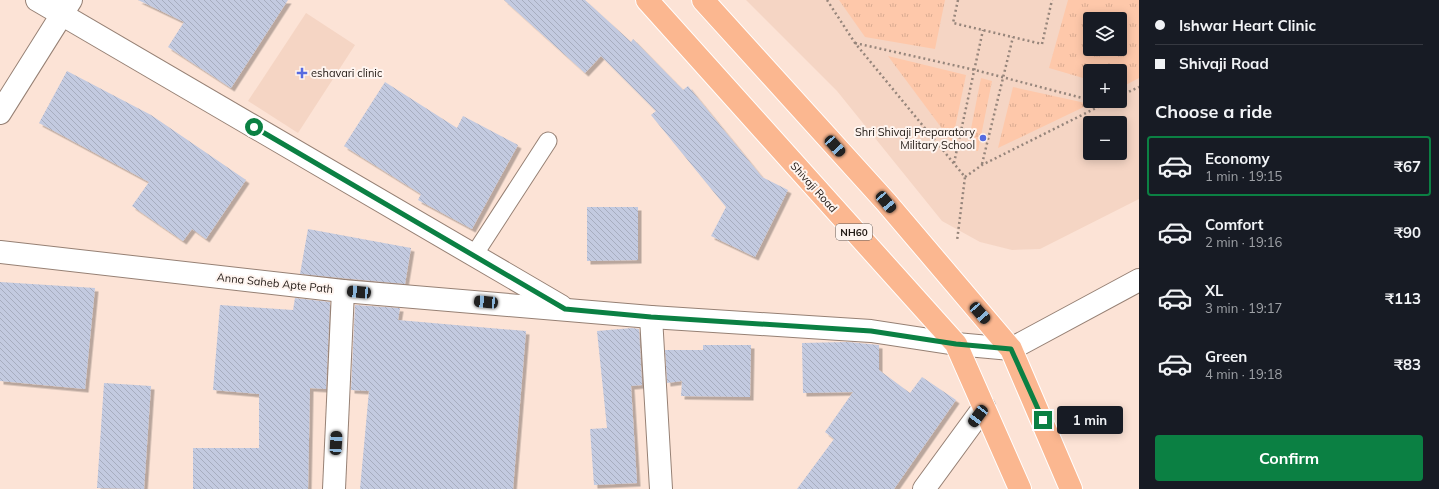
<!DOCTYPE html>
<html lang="en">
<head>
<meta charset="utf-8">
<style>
	:root { --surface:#171b24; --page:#242831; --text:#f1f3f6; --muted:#9ea1a6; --line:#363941; --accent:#0b8043 }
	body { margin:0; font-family:Mulish,sans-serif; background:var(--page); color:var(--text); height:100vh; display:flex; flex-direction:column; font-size:15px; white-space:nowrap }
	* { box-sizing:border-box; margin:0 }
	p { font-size:13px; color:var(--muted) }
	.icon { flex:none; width:22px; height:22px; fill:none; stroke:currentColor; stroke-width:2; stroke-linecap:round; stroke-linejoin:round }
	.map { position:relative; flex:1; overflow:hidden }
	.side { display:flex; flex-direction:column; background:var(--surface); width:300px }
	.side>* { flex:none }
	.banner { display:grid; align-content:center; height:88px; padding:0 16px; background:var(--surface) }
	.tools { position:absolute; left:1083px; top:12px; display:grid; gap:8px }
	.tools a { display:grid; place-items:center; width:44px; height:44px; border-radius:4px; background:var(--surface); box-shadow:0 2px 10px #0003; font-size:20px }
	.end { position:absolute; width:18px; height:18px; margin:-9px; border:5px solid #0b8043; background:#fff; box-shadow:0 0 0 2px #fff }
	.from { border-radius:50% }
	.bubble { position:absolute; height:28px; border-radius:4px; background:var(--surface); box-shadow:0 2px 10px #0003; font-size:13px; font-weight:700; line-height:28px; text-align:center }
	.car { position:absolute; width:12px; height:24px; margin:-12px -6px; border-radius:5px; box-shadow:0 0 3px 1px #0007; background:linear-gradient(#222 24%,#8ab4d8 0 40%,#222 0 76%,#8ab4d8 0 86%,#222 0) }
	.banner b { display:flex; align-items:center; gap:14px; height:38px; font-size:15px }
	.banner b+b { border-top:1px solid var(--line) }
	.banner i { width:10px; height:10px; background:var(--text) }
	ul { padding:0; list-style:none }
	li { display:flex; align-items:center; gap:12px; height:60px; margin:0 8px 6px; padding:0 8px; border:2px solid transparent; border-radius:4px }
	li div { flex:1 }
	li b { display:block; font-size:15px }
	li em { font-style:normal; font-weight:700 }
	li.active { border-color:var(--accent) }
	li>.icon { width:36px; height:36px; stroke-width:1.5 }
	h2 { padding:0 16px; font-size:18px; line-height:48px }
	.cta { display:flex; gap:8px; margin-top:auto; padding:8px 16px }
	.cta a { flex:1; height:46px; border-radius:4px; background:var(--accent); color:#fff; font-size:16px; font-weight:700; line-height:46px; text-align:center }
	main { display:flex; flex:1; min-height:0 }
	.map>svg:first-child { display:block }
</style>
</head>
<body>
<main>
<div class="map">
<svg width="1139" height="489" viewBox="0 0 1139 489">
	<defs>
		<pattern id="grass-tufts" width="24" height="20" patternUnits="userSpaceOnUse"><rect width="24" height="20" fill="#fec8aa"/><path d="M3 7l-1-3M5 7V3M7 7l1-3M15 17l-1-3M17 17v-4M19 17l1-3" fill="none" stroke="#d9ab91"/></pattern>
		<pattern id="building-back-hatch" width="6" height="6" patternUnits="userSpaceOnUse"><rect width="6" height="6" fill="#c3cae0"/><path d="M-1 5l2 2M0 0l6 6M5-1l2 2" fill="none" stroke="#a7adbf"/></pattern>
		<filter id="shadow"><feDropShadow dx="3.5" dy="3.5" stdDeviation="0" flood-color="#0004"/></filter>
	</defs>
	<rect width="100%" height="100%" fill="#fce3d6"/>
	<g fill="#f5d5c4" fill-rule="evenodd">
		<path d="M746 0H1139V199L1040 249 1012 250 980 242 942 221 837 91ZM1090 19H1120V49H1090ZM1090 71H1120V101H1090ZM1090 123H1120V153H1090Z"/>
		<polygon points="306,13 355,45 298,133 248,101"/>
	</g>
	<g fill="url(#grass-tufts)" fill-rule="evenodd">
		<polygon points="839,0 945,0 935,49 865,37"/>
		<path d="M1068 0H1139V78L1120 88V71H1090V80L1049 68ZM1090 19H1120V49H1090Z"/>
		<polygon points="888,56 966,75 952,142"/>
		<polygon points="981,78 992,81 978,151 967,149"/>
		<polygon points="1013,87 1090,104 998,148"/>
	</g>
	<g fill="url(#building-back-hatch)" filter="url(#shadow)">
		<polygon points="138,0 288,0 231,88 168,47 184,22"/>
		<polygon points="504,0 585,0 631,42 633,39 683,90 688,86 762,177 788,190 755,257 711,236 726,207 651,115 656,111 601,56 585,73"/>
		<polygon points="67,71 151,115 246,180 206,239 192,229 183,241 132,206 149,182 39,123"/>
		<polygon points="385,82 457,128 463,116 518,145 472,229 418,200 421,194 344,146"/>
		<polygon points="587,207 638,207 638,260 587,261"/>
		<polygon points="308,229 411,248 405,284 300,274"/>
		<polygon points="0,282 95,288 85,389 0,381"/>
		<polygon points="295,298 330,302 326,389 310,388 308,489 193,489 193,448 259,448 259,394 213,390 220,305 293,310"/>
		<polygon points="355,305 400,308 398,320 526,331 513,489 360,489 369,391 351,390"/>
		<polygon points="632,328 639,329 642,385 631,386 637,483 594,485 590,429 607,428 597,331"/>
		<polygon points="848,342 879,345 879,370 910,393 922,377 956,400 894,489 797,489 834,439 825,432 853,392 803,393 802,343"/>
		<polygon points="703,345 751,345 750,397 681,396 682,381 667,383 665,350 703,350"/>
		<polygon points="104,383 151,386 144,489 97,488"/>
	</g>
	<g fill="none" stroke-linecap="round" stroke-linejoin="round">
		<g stroke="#968074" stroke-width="19">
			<polyline id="service" points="474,255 548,141"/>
		</g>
		<g stroke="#968074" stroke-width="24">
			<g id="minor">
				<polyline points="37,0 561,306"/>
				<polyline points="0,113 71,0"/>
				<polyline points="0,252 343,291 651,317 871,331 956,344 1011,349 1139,280"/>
				<polyline points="651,317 661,489"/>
				<polyline points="334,489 343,291"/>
				<polyline points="924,489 984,407"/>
			</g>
		</g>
		<g stroke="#fff" stroke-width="24">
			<g id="trunk">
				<polyline points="647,0 956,344 1020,489"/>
				<polyline points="703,0 886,202 1011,349 1071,489"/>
			</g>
		</g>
		<g stroke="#96857b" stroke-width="2.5" stroke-dasharray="2 3" stroke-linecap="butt">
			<polyline points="827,0 855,43 965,177 957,241"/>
			<polyline points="958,0 953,23 1042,44 1052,0"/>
			<polyline points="855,43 975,70 1090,100"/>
			<polyline points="1120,96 1139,87"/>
			<polyline points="1093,101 1103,104"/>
			<polyline points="954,163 983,30"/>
			<polyline points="982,164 1013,37"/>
			<polyline points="965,177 982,165 1110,101"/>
		</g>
		<use href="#service" stroke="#fff" stroke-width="17"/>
		<use href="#minor" stroke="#fff" stroke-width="22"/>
		<use href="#trunk" stroke="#fbb790" stroke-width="22"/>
	</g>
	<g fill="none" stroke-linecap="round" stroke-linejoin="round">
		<polyline stroke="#0b8043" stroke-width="5" points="254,127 565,309 651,317 871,331 956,344 1011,349 1043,420"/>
	</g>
	<g fill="#566ae0" stroke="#fef4ef" stroke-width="1.5">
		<path d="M300 67h4v4h4v4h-4v4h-4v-4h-4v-4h4z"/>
		<circle cx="983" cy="138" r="4"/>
	</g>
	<g text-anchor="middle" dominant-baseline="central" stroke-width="4" stroke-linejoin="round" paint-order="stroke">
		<rect fill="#fef4ef" stroke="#635b56" stroke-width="1" x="836" y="224" width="36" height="16" rx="3"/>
		<g font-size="10" font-weight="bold" fill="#211914">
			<text x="854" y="232">NH60</text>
		</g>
		<g font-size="11" fill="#211914" stroke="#fef4ef" text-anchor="start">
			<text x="311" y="73">eshavari clinic</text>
			<text x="975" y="132" text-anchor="end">Shri Shivaji Preparatory<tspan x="975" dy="13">Military School</tspan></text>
		</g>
		<g font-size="11" fill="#211914" stroke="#fef4ef">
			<text transform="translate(814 187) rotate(48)">Shivaji Road</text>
			<text transform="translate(275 283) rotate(6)">Anna Saheb Apte Path</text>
		</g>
	</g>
</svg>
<div class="tools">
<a><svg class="icon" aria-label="layers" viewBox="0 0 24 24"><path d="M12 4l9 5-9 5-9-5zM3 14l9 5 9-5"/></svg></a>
<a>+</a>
<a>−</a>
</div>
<i class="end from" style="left:254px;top:127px"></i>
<i class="end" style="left:1043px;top:420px"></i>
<div class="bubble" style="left:1057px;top:406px;width:66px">1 min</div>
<i class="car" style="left:835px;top:146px;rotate:138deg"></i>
<i class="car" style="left:886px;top:202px;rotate:140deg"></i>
<i class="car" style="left:359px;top:292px;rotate:275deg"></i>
<i class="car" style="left:486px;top:302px;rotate:275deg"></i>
<i class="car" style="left:980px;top:313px;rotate:139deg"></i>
<i class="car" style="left:978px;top:416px;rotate:217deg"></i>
<i class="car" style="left:336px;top:443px;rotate:3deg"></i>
</div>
<section class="side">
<div class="banner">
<b><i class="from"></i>Ishwar Heart Clinic</b>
<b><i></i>Shivaji Road</b>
</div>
<h2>Choose a ride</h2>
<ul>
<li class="active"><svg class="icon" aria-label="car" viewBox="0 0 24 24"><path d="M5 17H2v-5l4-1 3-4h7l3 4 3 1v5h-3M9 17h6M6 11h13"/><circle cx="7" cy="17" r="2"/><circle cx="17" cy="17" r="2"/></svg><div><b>Economy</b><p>1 min · 19:15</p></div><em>₹67</em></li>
<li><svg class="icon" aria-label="car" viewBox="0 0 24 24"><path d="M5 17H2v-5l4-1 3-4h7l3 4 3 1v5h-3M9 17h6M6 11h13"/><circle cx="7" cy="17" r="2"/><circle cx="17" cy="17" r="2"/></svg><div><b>Comfort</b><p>2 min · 19:16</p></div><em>₹90</em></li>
<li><svg class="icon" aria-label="car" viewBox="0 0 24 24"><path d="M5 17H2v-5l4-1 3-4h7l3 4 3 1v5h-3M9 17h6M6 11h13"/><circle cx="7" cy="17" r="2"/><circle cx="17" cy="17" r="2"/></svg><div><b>XL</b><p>3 min · 19:17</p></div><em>₹113</em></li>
<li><svg class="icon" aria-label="car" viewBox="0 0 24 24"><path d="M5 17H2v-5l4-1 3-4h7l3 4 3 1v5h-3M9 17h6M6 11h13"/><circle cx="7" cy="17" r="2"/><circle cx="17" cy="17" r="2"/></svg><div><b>Green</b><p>4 min · 19:18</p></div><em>₹83</em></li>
</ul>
<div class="cta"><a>Confirm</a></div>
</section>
</main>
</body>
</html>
